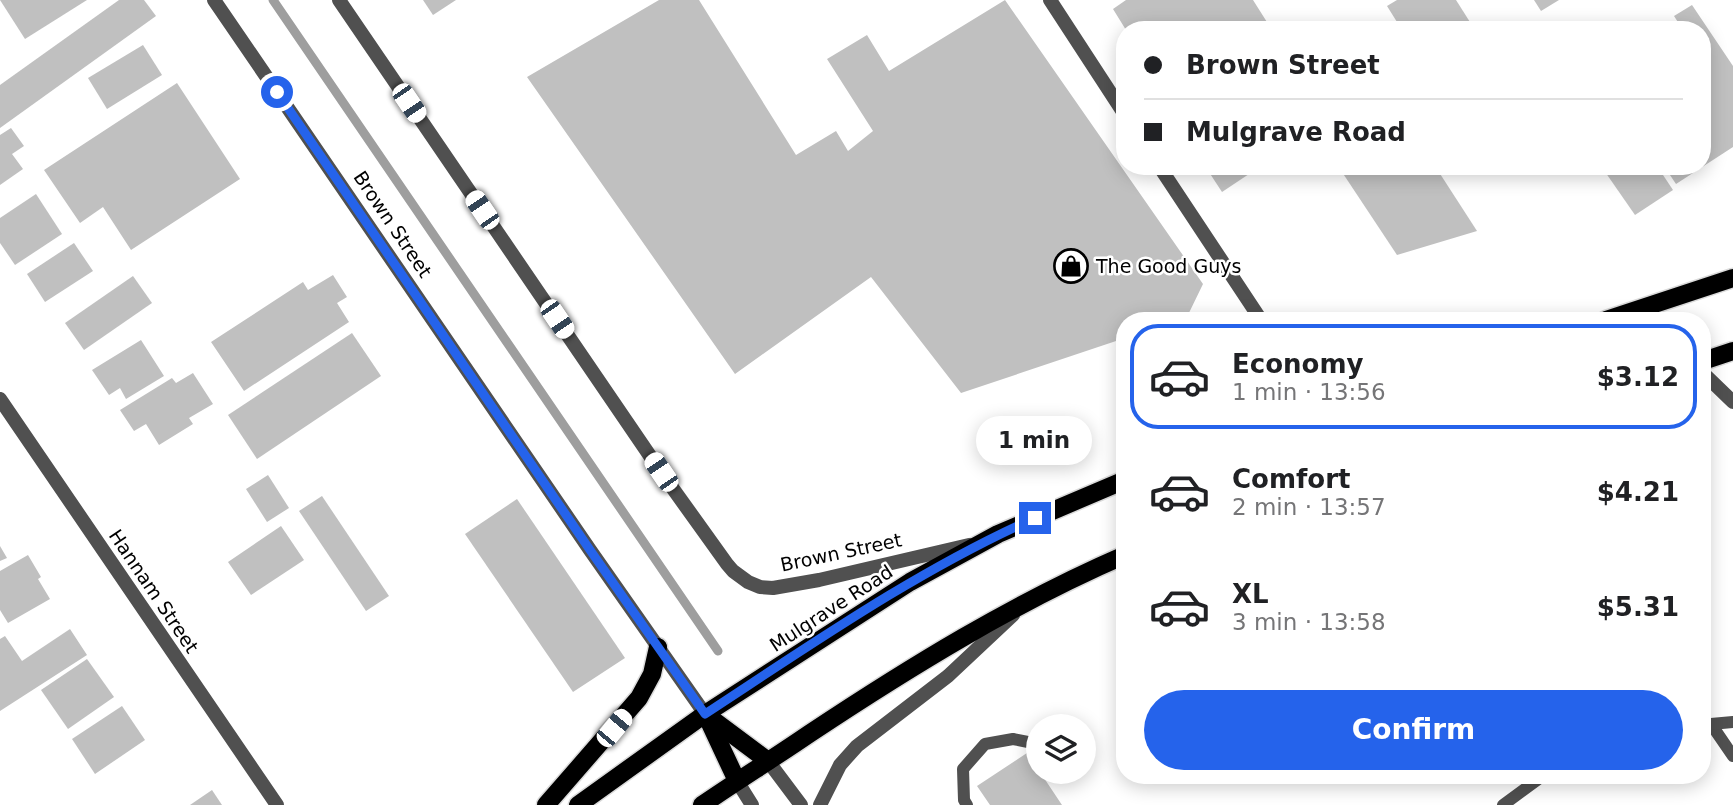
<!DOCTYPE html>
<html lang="en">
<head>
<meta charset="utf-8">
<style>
	:root { --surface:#fff; --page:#f2f2f2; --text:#202124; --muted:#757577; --line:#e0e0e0; --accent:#2563eb }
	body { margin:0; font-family:"DejaVu Sans",sans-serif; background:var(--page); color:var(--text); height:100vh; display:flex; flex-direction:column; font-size:26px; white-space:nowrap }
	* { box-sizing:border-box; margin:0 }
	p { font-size:23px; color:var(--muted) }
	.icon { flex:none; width:38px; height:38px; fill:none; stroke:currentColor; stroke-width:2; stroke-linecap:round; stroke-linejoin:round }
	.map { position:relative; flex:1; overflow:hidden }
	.details { position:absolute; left:1116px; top:312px; width:595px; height:472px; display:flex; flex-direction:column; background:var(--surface); border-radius:28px; box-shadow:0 4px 18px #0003 }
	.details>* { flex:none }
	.banner { position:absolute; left:1116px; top:21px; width:595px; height:154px; border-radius:28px; box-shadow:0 4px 18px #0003; display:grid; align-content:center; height:154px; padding:0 28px; background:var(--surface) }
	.fabs { position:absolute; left:1026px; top:714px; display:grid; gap:14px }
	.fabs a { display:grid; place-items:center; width:70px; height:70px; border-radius:50%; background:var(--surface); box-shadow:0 4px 18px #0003; font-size:35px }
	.end { position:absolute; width:32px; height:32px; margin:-16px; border:9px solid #2563eb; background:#fff; box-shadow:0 0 0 4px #fff }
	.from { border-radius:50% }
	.bubble { position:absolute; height:49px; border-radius:24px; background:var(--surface); box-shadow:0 4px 18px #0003; font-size:23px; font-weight:600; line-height:49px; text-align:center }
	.car { position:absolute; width:21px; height:42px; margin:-21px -10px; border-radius:9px; box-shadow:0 0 5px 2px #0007; background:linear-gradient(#fff 24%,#345 0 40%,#fff 0 76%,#345 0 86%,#fff 0) }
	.banner b { display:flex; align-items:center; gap:24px; height:66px; font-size:26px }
	.banner b+b { border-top:2px solid var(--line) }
	.banner i { width:18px; height:18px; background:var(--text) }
	ul { padding:12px 0 0; list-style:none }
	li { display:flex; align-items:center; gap:21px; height:105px; margin:0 14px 10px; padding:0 14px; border:4px solid transparent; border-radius:28px }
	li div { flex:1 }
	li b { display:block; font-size:26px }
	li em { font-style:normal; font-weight:600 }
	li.active { border-color:var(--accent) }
	li>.icon { width:63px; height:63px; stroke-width:1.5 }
	.cta { display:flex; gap:14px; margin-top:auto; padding:14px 28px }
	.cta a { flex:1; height:80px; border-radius:42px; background:var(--accent); color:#fff; font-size:28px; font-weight:600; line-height:80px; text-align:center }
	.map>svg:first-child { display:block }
</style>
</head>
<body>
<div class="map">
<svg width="1733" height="805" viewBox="0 0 1733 805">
	<rect width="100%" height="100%" fill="#fff"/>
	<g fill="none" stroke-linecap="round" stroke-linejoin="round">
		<polyline stroke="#9e9e9e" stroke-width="9" points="273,0 718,651"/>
	</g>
	<g fill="#c0c0c0">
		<polygon points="0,0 87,0 25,39"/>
		<polygon points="119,0 144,0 156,16 0,128 0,85"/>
		<polygon points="423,0 456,0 433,15"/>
		<polygon points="659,0 699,0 796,155 836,131 848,151 873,131 827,59 867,35 889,71 1005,0 1203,284 1187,317 1177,320 1125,320 1125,338 961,393 871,277 735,374 527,77"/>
		<polygon points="1126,0 1253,0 1272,30 1191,30 1186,22 1174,30 1126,30 1113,9"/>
		<polygon points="1397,0 1456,0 1475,30 1402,30 1387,6"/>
		<polygon points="1534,0 1559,0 1541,11"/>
		<polygon points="1692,5 1733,66 1733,147 1676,184 1664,166 1703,166 1703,30 1683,30 1674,16"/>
		<polygon points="143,45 162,75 107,109 88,78"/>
		<polygon points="177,83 240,179 131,250 103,207 80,223 44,170"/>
		<polygon points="11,128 24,146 12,154 23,169 0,185 0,135"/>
		<polygon points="1205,166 1261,166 1222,192"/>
		<polygon points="1338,166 1435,166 1477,231 1397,255"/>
		<polygon points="1601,166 1657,166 1673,190 1635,215"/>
		<polygon points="36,194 62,234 15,265 0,243 0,218"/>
		<polygon points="74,243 93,271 45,302 27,274"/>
		<polygon points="333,275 347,297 337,303 349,322 244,391 211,342 303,282 308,290"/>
		<polygon points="133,276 152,303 84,350 65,323"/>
		<polygon points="352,333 381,376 257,459 228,415"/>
		<polygon points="141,340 164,376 126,399 120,388 109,395 92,370"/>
		<polygon points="193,373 213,404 189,418 193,424 159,445 146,424 134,431 120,410 172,378 176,383"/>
		<polygon points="268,475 289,508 267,522 246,489"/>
		<polygon points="322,496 389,596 366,611 299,511"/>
		<polygon points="517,499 625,658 573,692 465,534"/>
		<polygon points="281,526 304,560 251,595 228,562"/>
		<polygon points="0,546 7,558 0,561"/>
		<polygon points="28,555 41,577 38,579 50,599 8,623 0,610 0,571"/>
		<polygon points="70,629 87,655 0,711 0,639 5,636 22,661"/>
		<polygon points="87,659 114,697 68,729 41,690"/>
		<polygon points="122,706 145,740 95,774 72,739"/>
		<polygon points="1027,753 1038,769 1038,772 1040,772 1062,805 990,805 977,786"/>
		<polygon points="212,790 222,805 190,805"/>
	</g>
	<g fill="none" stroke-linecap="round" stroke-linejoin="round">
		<g stroke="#dbdbdb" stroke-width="21">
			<g id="primary">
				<polyline points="1606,320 1733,278"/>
				<polyline points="1703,361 1733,351"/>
				<polyline points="705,714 768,761"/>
				<polyline points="707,717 737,781"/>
				<polyline points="546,805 639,698 652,674 658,647"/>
				<polyline points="578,805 705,714 910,582 998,534 1125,480"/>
				<path d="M702 805C737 781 774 758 809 734 910 667 1014 603 1125 555"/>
			</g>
		</g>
		<g stroke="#505050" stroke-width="12">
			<polyline points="1703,724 1711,724 1733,756"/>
			<polyline points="1711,724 1733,722"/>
			<polyline points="967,805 964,800 963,769 985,744 1013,739 1038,744"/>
			<polyline points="1503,805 1544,775"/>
		</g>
		<g stroke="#505050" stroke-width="14">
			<polyline points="339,0 661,472 727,564 733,571 748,582 760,587 773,588 819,580 969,545"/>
			<polyline points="1050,0 1125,115"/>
			<polyline points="1159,166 1261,320"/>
			<polyline points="1703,373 1733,402"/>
			<polyline points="0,399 277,805"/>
		</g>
		<g stroke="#505050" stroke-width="14">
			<polyline points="214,0 590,550 705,714"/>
			<polyline points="768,761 801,805"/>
			<polyline points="737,781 752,805"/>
			<polyline points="820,805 840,765 857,746 948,676 1013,615"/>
		</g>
		<use href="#primary" stroke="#000" stroke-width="18"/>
	</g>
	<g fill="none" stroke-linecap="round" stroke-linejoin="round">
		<path stroke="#2563eb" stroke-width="9" d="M277 92 590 550 705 714C812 644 918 570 1035 518"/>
	</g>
	<defs>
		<g id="shop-ring" transform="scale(1.75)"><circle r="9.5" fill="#fff" stroke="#000" stroke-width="1.5"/><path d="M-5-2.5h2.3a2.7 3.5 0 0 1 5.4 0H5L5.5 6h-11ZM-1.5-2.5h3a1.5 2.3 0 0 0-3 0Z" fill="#000"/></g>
	</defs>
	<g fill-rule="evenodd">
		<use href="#shop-ring" x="1071" y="266"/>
	</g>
	<g text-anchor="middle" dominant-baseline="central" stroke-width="5" stroke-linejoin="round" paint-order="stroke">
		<g font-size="19" fill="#000" stroke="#fff">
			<text transform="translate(393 224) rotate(56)">Brown Street</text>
			<text transform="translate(841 552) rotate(-12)">Brown Street</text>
			<text transform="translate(154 591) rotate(56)">Hannam Street</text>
			<text transform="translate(831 608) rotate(-33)">Mulgrave Road</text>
		</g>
		<g font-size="19" fill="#000" stroke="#fff" text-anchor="start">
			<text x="1096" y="266">The Good Guys</text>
		</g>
	</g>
</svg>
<div class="fabs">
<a><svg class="icon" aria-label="layers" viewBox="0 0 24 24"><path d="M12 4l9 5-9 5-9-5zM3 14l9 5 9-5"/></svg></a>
</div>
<i class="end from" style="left:277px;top:92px"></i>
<i class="end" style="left:1035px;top:518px"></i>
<div class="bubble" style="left:976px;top:416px;width:116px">1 min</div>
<i class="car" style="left:409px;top:103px;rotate:146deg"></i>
<i class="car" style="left:482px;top:210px;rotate:326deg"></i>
<i class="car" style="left:557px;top:319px;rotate:146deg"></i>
<i class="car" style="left:661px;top:472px;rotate:326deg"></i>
<i class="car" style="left:614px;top:728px;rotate:40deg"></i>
<div class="banner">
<b><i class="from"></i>Brown Street</b>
<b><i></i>Mulgrave Road</b>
</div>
<section class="details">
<ul>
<li class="active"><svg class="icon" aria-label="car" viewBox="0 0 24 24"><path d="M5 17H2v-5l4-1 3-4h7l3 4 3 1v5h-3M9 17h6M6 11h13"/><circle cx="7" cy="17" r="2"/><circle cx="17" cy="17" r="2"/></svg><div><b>Economy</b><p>1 min · 13:56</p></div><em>$3.12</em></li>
<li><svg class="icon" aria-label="car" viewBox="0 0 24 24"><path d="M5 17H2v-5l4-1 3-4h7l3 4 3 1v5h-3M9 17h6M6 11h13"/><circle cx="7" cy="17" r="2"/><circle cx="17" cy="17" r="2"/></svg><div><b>Comfort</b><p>2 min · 13:57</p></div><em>$4.21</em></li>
<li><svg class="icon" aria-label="car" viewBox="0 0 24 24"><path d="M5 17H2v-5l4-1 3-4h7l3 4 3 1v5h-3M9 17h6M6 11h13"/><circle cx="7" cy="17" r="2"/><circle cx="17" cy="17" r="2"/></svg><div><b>XL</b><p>3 min · 13:58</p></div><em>$5.31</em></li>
</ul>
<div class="cta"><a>Confirm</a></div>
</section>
</div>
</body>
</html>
